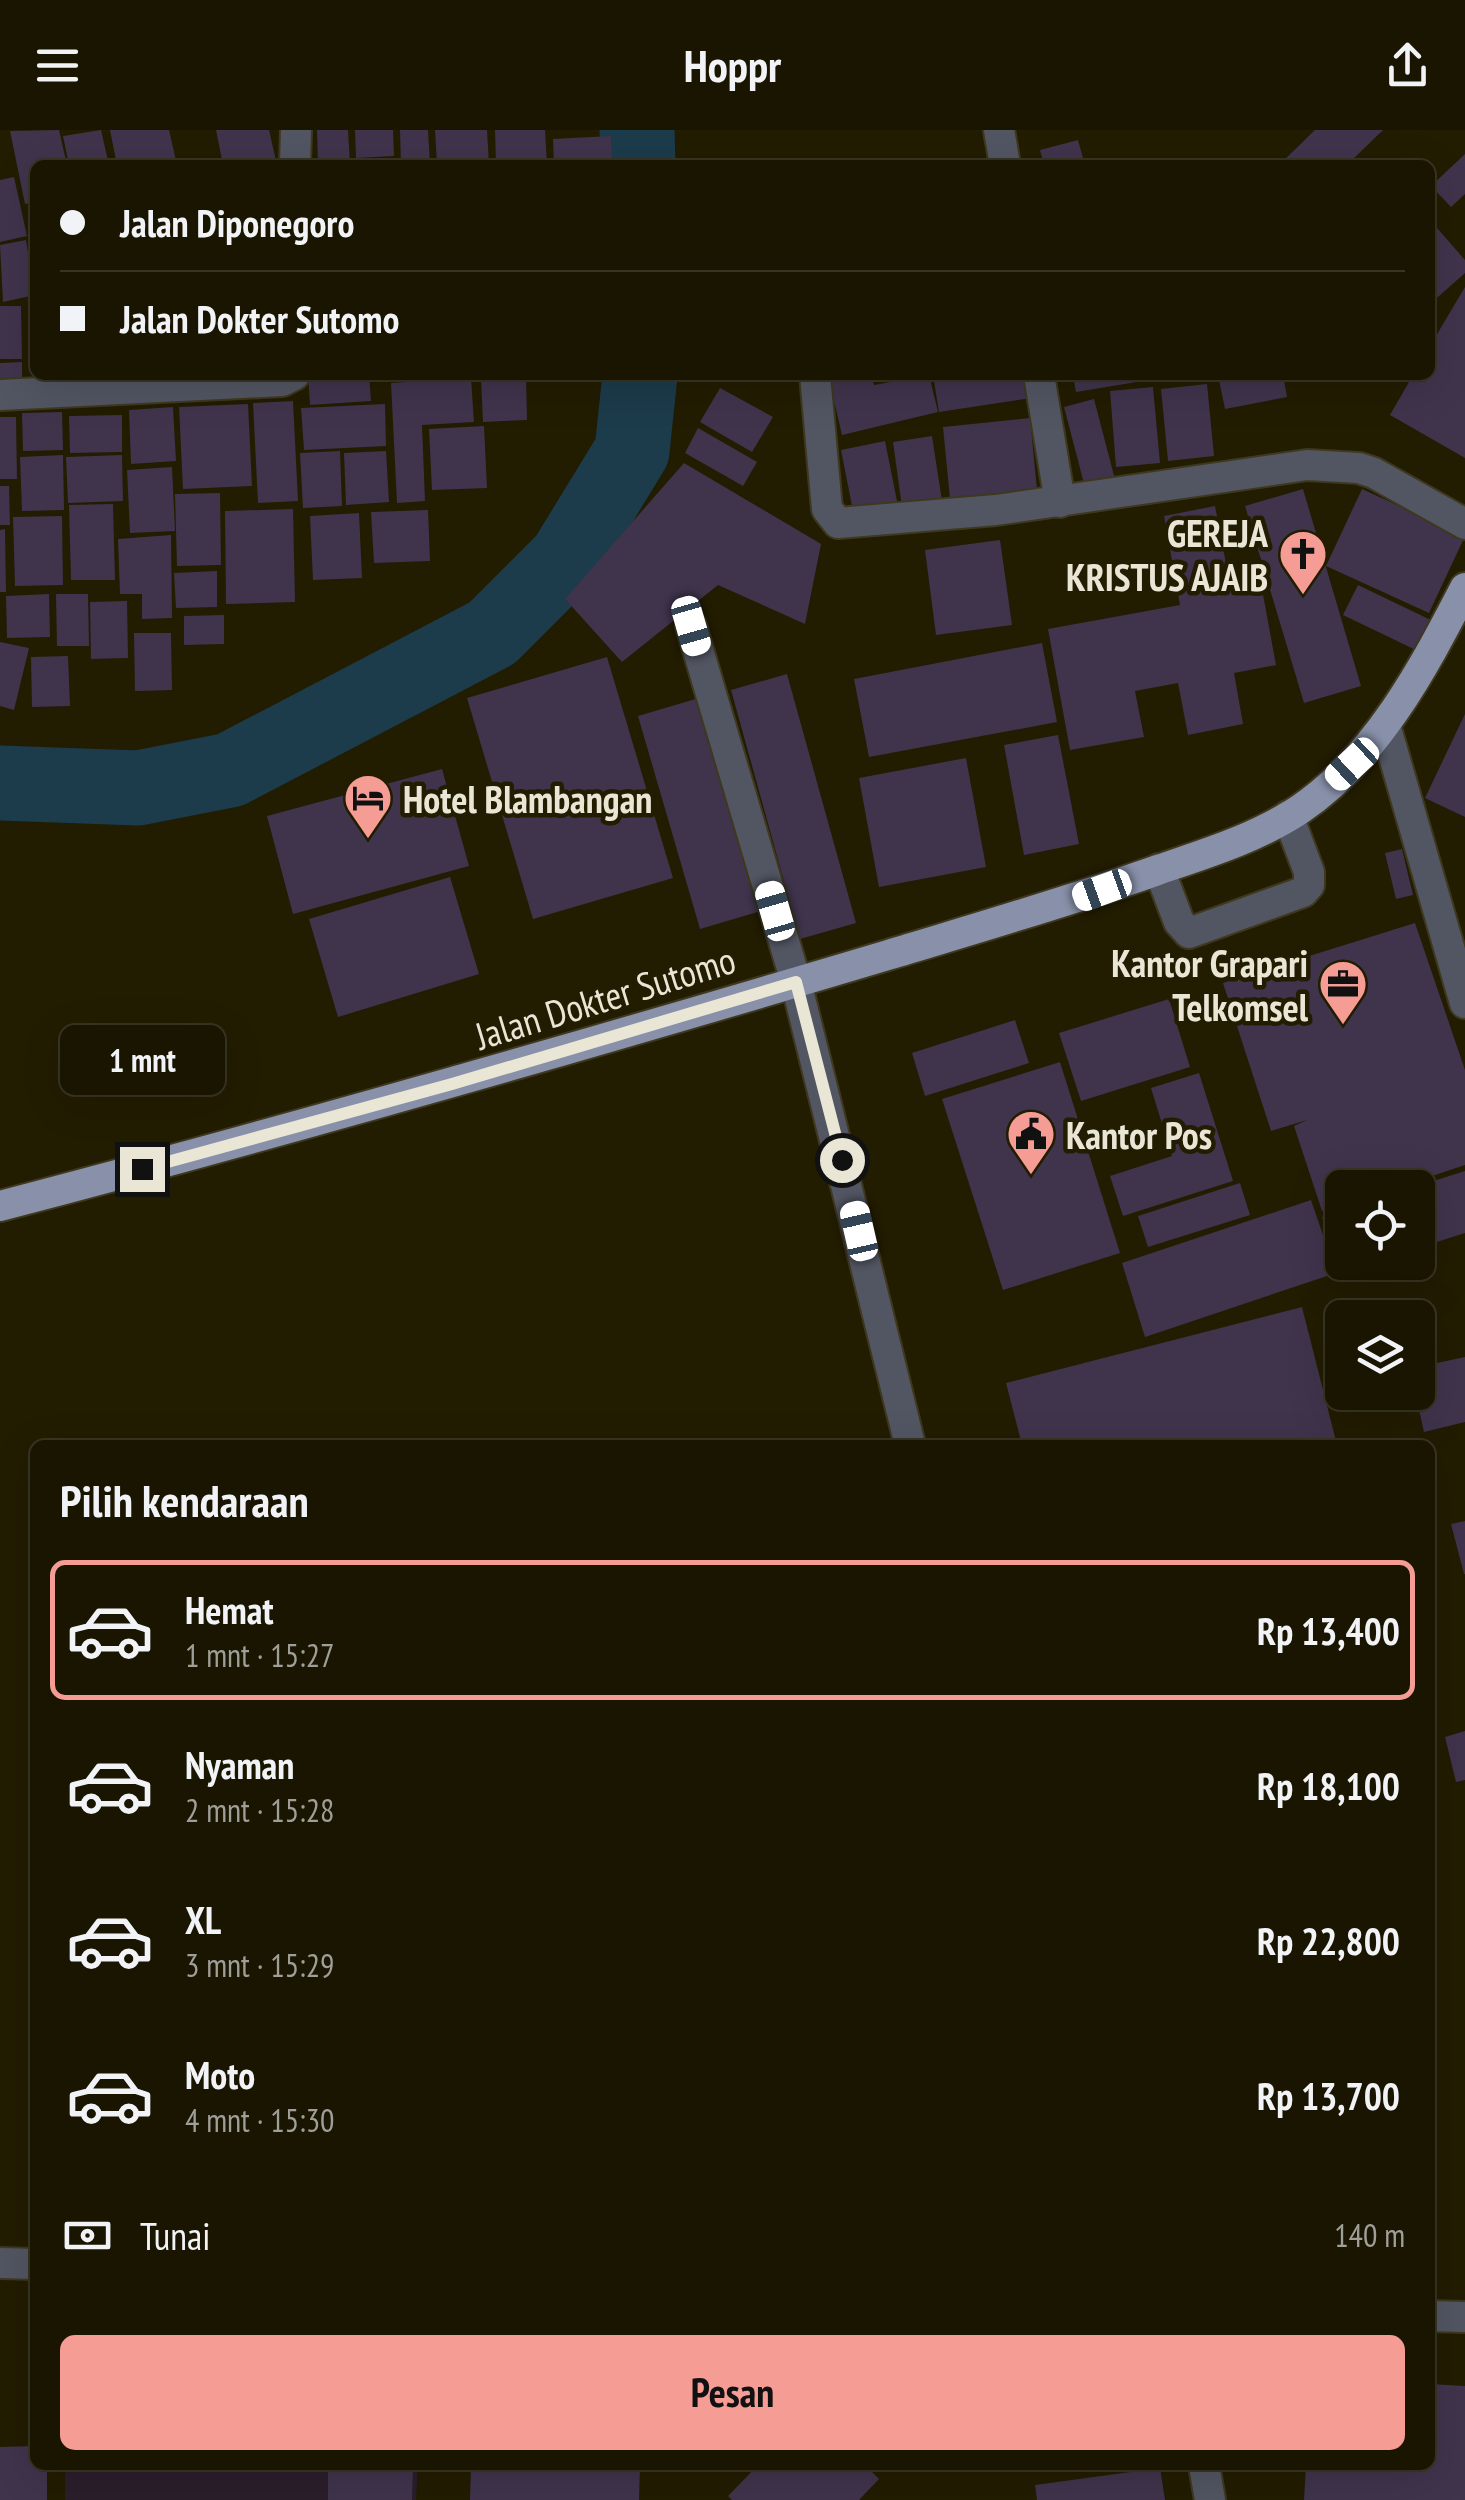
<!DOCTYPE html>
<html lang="id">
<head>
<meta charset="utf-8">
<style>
	:root { --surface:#1a1501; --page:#272210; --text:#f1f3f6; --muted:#9f9f99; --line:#383423; --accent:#f59c95 }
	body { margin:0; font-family:"PT Sans Narrow",sans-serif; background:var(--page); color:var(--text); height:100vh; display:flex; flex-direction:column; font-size:38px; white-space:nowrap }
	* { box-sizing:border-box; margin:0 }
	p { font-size:32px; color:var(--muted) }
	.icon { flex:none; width:55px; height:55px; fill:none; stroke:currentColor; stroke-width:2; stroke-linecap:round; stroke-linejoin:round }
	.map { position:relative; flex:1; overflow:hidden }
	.sheet { position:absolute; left:30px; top:1310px; width:1405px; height:1030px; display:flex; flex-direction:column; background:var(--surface); border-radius:15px; box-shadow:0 10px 40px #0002,0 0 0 2px var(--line) }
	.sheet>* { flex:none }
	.banner { position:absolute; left:30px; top:30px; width:1405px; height:220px; border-radius:15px; box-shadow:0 10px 40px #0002,0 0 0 2px var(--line); display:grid; align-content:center; height:220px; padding:0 30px; background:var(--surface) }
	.tools { position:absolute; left:1325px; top:1040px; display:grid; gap:20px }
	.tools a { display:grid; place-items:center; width:110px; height:110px; border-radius:15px; background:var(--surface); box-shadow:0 10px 40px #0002,0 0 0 2px var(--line); font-size:50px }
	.end { position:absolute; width:45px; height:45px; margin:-22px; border:12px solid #eae6d6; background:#111; box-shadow:0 0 0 5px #111 }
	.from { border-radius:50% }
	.bubble { position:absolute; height:70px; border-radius:15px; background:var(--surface); box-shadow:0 10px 40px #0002,0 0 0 2px var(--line); font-size:32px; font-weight:800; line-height:70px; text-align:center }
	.car { position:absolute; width:30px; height:60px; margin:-30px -15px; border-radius:12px; box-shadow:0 0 8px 2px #0007; background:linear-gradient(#fff 24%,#345 0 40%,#fff 0 76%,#345 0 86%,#fff 0) }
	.banner b { display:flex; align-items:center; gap:35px; height:95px; font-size:38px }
	.banner b+b { border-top:2px solid var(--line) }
	.banner i { width:25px; height:25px; background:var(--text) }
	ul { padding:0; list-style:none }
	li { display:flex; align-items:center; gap:30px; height:140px; margin:0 20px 15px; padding:0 10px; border:5px solid transparent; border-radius:15px }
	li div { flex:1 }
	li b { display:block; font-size:38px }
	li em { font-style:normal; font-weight:800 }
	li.active { border-color:var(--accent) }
	li>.icon { width:90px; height:90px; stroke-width:1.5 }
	h2 { padding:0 30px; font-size:45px; line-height:120px }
	.pay { display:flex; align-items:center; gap:25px; height:110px; padding:0 30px; font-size:38px }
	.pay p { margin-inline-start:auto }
	.cta { display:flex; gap:20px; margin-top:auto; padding:20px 30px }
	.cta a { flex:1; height:115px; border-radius:15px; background:var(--accent); color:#111; font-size:40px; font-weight:800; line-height:115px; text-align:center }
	header { display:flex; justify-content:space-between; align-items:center; height:130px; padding:0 30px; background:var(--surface); font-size:45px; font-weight:800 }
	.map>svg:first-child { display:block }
</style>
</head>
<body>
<header><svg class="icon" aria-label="menu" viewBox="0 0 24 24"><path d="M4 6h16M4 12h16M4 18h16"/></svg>Hoppr<svg class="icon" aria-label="share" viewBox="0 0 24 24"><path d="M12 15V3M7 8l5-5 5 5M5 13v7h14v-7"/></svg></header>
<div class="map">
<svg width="1465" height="2370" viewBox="0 0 1465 2370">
	<rect width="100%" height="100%" fill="#221c01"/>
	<polygon fill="#2b1e2b" points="65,2335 418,2335 416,2370 65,2370"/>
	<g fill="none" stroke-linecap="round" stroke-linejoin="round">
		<g stroke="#1c3b4b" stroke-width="75">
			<polyline points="637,0 638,35"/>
			<polyline points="0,653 138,658 230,640 492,503 566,429 632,321 640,245"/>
		</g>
	</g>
	<g fill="#3f344c">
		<polygon points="59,0 67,35 35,35 35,72 25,74 10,1"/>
		<polygon points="101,0 109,35 69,35 63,6"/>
		<polygon points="110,0 169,0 177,35 117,35"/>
		<polygon points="216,0 269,0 277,35 223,35"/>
		<polygon points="317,0 348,0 350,35 318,35"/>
		<polygon points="355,0 393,0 394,26 356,28"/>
		<polygon points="400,0 428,0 430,35 401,35"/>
		<polygon points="435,0 487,0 489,35 437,35"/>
		<polygon points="495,0 545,0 547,35 496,35"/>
		<polygon points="1315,0 1383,0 1347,35 1279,35"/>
		<polygon points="611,6 612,35 554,35 553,9"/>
		<polygon points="1078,10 1085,35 1044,35 1040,20"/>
		<polygon points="1465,24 1465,64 1451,77 1431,56"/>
		<polygon points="14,47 27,106 0,112 0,50"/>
		<polygon points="1430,90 1465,130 1465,143 1430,174"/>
		<polygon points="26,110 35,165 3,172 0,115"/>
		<polygon points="1465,157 1465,328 1390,285 1413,245 1430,245 1430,216"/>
		<polygon points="0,176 21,176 22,229 0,229"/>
		<polygon points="22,232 22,257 0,257 0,233"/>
		<polygon points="308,245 369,245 371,271 310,275"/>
		<polygon points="828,245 871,245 874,255 929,245 938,282 842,305"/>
		<polygon points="933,245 1034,245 1038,267 939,282"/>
		<polygon points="1073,245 1167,245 1167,247 1076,262"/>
		<polygon points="1218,245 1283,245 1287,267 1225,279"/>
		<polygon points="526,247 527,290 483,292 481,249"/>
		<polygon points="471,248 474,292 422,295 425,371 397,373 391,253"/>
		<polygon points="1207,254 1214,326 1168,331 1161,259"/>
		<polygon points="1153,257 1160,333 1116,337 1110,261"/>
		<polygon points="720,258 773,287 752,322 700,292"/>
		<polygon points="1094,269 1117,357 1087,365 1064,277"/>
		<polygon points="293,271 298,371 258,373 253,273"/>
		<polygon points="248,274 252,356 183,359 179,277"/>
		<polygon points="385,274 386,316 304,320 301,278"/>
		<polygon points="173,277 176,331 131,334 129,280"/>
		<polygon points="62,282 63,320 23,321 22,283"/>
		<polygon points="122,285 122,322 70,323 69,286"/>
		<polygon points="0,287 16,287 17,349 0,349"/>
		<polygon points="1030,288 1038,370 951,379 943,297"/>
		<polygon points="484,296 487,358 432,360 429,299"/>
		<polygon points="698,298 757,332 743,356 685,323"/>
		<polygon points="932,306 942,371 902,377 893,312"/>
		<polygon points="885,311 898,376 854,386 841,320"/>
		<polygon points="340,321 342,376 303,378 300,323"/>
		<polygon points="386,321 389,372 346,375 344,323"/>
		<polygon points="63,325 64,380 22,381 20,327"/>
		<polygon points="122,325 123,371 68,373 66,327"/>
		<polygon points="684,333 821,414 805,494 718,455 622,532 565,469"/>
		<polygon points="172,337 175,401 130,403 127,340"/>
		<polygon points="0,356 9,356 10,395 0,395"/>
		<polygon points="1303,359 1361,556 1304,573 1245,376"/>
		<polygon points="1362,359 1465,406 1429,483 1326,436"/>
		<polygon points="220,363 221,435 177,436 175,364"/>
		<polygon points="113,374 115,450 71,450 69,375"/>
		<polygon points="1215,376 1232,465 1262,459 1276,535 1234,543 1243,594 1188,605 1178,553 1135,561 1144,607 1070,620 1048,499 1180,475 1164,386"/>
		<polygon points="293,379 295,472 226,474 225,381"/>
		<polygon points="428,380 430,431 374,433 371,382"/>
		<polygon points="359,383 362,448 313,450 310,386"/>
		<polygon points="62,386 63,455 15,456 13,387"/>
		<polygon points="5,399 6,462 0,462 0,400"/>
		<polygon points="171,405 172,488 142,489 142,464 120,464 118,409"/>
		<polygon points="1000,410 1012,495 936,505 925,420"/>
		<polygon points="217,441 217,477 176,478 174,443"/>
		<polygon points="1358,455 1437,493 1422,523 1343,485"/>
		<polygon points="49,464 50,507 7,508 6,466"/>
		<polygon points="56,464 88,464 89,516 57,516"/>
		<polygon points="127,471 128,528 91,529 90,472"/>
		<polygon points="224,485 224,514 184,515 184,486"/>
		<polygon points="134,503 171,503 172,560 135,561"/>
		<polygon points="0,512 29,518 14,580 0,576"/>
		<polygon points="1042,513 1057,592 869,627 854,549"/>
		<polygon points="68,526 70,576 32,577 31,527"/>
		<polygon points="607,527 673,748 533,789 467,568"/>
		<polygon points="787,544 856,793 800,809 731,560"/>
		<polygon points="699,568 761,781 700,799 638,586"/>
		<polygon points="1465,584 1465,687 1425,668"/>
		<polygon points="1058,605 1079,714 1024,725 1004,615"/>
		<polygon points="966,628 986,737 879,757 859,648"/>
		<polygon points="442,639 469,736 293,784 267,686"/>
		<polygon points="1402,719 1413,765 1396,769 1385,723"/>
		<polygon points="450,747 479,844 338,887 309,789"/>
		<polygon points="1415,793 1465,940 1465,1035 1396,1058 1342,1058 1342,1075 1322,1081 1294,996 1307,990 1271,1001 1223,853"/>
		<polygon points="1169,869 1190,937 1081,971 1059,903"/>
		<polygon points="1015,890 1029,933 925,966 912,923"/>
		<polygon points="1060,932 1120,1123 1003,1160 942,969"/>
		<polygon points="1199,943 1233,1051 1123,1086 1110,1046 1172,1026 1151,958"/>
		<polygon points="1465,1041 1465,1103 1418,1118 1418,1056"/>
		<polygon points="1240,1053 1250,1085 1148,1117 1138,1086"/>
		<polygon points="1311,1070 1336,1143 1145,1207 1122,1133"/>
		<polygon points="1342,1081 1342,1132 1369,1133 1339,1143 1322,1087"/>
		<polygon points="1302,1177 1337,1315 1022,1315 1006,1253"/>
		<polygon points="1465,1227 1465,1292 1424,1302 1415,1262 1418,1237"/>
		<polygon points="1465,1391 1465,1444 1464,1444 1451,1394"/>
		<polygon points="1465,1601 1465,1650 1456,1652 1445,1607"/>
		<polygon points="1430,2254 1465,2256 1465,2370 1304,2370 1306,2335 1430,2335"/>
		<polygon points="35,2316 35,2335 47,2335 47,2370 0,2370 0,2317"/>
		<polygon points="328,2335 413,2335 412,2370 328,2370"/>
		<polygon points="471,2335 640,2335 639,2370 470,2370"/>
		<polygon points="758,2335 865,2335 879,2349 859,2370 732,2370 728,2366"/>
		<polygon points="1160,2338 1165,2370 1037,2370 1035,2355"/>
	</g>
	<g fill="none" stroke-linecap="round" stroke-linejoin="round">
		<g stroke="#3e381f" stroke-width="34">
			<g id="minor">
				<polyline points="999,0 1005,35"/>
				<polyline points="295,35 296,0"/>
				<polyline points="815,245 827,379 838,393 996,380 1307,335 1359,338 1374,343 1465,394"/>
				<polyline points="1039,245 1060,372"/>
				<polyline points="0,265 282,251 294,245"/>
				<polyline points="691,496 796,852 910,1315"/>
				<polyline points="1385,595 1465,873"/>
				<polyline points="1159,739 1179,792 1189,803 1303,762 1309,755 1309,742 1288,686"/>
				<polyline points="0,2133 35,2134"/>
				<polyline points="1430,2186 1465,2187"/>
				<polyline points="1204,2335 1210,2370"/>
			</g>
		</g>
		<g stroke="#3e381f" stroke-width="34">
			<path id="major" d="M0 1076C298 998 593 913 888 825 977 798 1067 772 1155 741 1204 724 1255 709 1299 680 1376 628 1423 539 1465 458"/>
		</g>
		<use href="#minor" stroke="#525662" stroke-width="30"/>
		<use href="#major" stroke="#8891a9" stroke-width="30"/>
	</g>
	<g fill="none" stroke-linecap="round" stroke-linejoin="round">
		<polyline stroke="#eae6d6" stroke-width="12" points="142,1039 452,954 796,852 842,1030"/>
	</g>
	<defs>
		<g id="church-pin" transform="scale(2.5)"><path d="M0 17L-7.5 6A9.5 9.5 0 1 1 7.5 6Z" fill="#f59c95" stroke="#221c01"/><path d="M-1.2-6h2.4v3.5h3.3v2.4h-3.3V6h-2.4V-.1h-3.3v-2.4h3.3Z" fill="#111"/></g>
		<g id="hotel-pin" transform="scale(2.5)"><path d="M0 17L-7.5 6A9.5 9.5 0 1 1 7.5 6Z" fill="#f59c95" stroke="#221c01"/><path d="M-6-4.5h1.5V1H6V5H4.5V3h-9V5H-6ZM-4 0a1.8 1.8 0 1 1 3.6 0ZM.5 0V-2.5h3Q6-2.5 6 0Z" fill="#111"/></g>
		<g id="office-pin" transform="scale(2.5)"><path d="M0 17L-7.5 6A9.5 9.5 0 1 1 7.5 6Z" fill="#f59c95" stroke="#221c01"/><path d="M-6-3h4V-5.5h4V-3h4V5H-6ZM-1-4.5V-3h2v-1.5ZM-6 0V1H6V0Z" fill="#111"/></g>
		<g id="civic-pin" transform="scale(2.5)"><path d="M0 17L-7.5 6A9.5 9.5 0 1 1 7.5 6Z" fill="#f59c95" stroke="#221c01"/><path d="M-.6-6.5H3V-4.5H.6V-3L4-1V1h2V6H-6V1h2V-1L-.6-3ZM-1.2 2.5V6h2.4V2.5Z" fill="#111"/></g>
	</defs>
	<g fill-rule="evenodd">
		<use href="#church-pin" x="1303" y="424"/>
		<use href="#hotel-pin" x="368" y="668"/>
		<use href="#office-pin" x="1343" y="854"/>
		<use href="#civic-pin" x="1031" y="1004"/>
	</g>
	<g text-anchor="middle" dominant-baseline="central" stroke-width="9" stroke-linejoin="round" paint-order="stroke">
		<g font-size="38" font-weight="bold" fill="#eae6d6" stroke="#221c01" text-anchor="end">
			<text x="1268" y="402">GEREJA<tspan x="1268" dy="44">KRISTUS AJAIB</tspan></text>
			<text x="403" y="668" text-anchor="start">Hotel Blambangan</text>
			<text x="1308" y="832">Kantor Grapari<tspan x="1308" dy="44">Telkomsel</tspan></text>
			<text x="1066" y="1004" text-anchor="start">Kantor Pos</text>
		</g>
		<g font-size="38" fill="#eae6d6" stroke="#221c01">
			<text transform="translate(605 867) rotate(-17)">Jalan Dokter Sutomo</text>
		</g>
	</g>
</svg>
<div class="tools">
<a><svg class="icon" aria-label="locate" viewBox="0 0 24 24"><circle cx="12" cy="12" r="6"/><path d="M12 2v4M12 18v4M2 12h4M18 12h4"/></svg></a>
<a><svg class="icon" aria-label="layers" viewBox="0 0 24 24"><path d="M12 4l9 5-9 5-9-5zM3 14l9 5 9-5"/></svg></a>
</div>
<i class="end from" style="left:842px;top:1030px"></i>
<i class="end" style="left:142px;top:1039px"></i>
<div class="bubble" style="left:60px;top:895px;width:165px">1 mnt</div>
<i class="car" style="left:691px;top:496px;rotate:164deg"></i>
<i class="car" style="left:1352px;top:634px;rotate:227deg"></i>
<i class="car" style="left:1102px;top:760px;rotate:250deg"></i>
<i class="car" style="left:775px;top:781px;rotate:344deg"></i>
<i class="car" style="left:859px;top:1101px;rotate:347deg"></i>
<div class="banner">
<b><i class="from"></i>Jalan Diponegoro</b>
<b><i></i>Jalan Dokter Sutomo</b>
</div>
<section class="sheet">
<h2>Pilih kendaraan</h2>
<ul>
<li class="active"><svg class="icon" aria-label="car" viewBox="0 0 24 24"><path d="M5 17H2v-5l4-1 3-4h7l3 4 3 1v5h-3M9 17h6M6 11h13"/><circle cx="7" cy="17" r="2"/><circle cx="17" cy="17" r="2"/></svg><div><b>Hemat</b><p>1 mnt · 15:27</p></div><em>Rp 13,400</em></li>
<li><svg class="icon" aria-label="car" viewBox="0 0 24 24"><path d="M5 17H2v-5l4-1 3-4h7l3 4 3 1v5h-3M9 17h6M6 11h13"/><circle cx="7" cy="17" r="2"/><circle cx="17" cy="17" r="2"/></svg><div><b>Nyaman</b><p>2 mnt · 15:28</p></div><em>Rp 18,100</em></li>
<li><svg class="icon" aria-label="car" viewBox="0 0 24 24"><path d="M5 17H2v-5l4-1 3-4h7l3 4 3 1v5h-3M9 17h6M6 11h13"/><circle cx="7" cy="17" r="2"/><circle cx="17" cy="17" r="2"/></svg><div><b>XL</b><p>3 mnt · 15:29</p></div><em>Rp 22,800</em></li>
<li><svg class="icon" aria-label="car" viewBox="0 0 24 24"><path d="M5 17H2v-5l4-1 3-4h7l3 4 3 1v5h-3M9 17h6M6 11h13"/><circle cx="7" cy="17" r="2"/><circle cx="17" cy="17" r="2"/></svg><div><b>Moto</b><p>4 mnt · 15:30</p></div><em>Rp 13,700</em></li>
</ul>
<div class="pay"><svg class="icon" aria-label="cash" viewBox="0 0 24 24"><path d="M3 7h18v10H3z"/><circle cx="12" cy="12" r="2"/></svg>Tunai<p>140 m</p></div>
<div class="cta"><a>Pesan</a></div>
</section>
</div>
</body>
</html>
